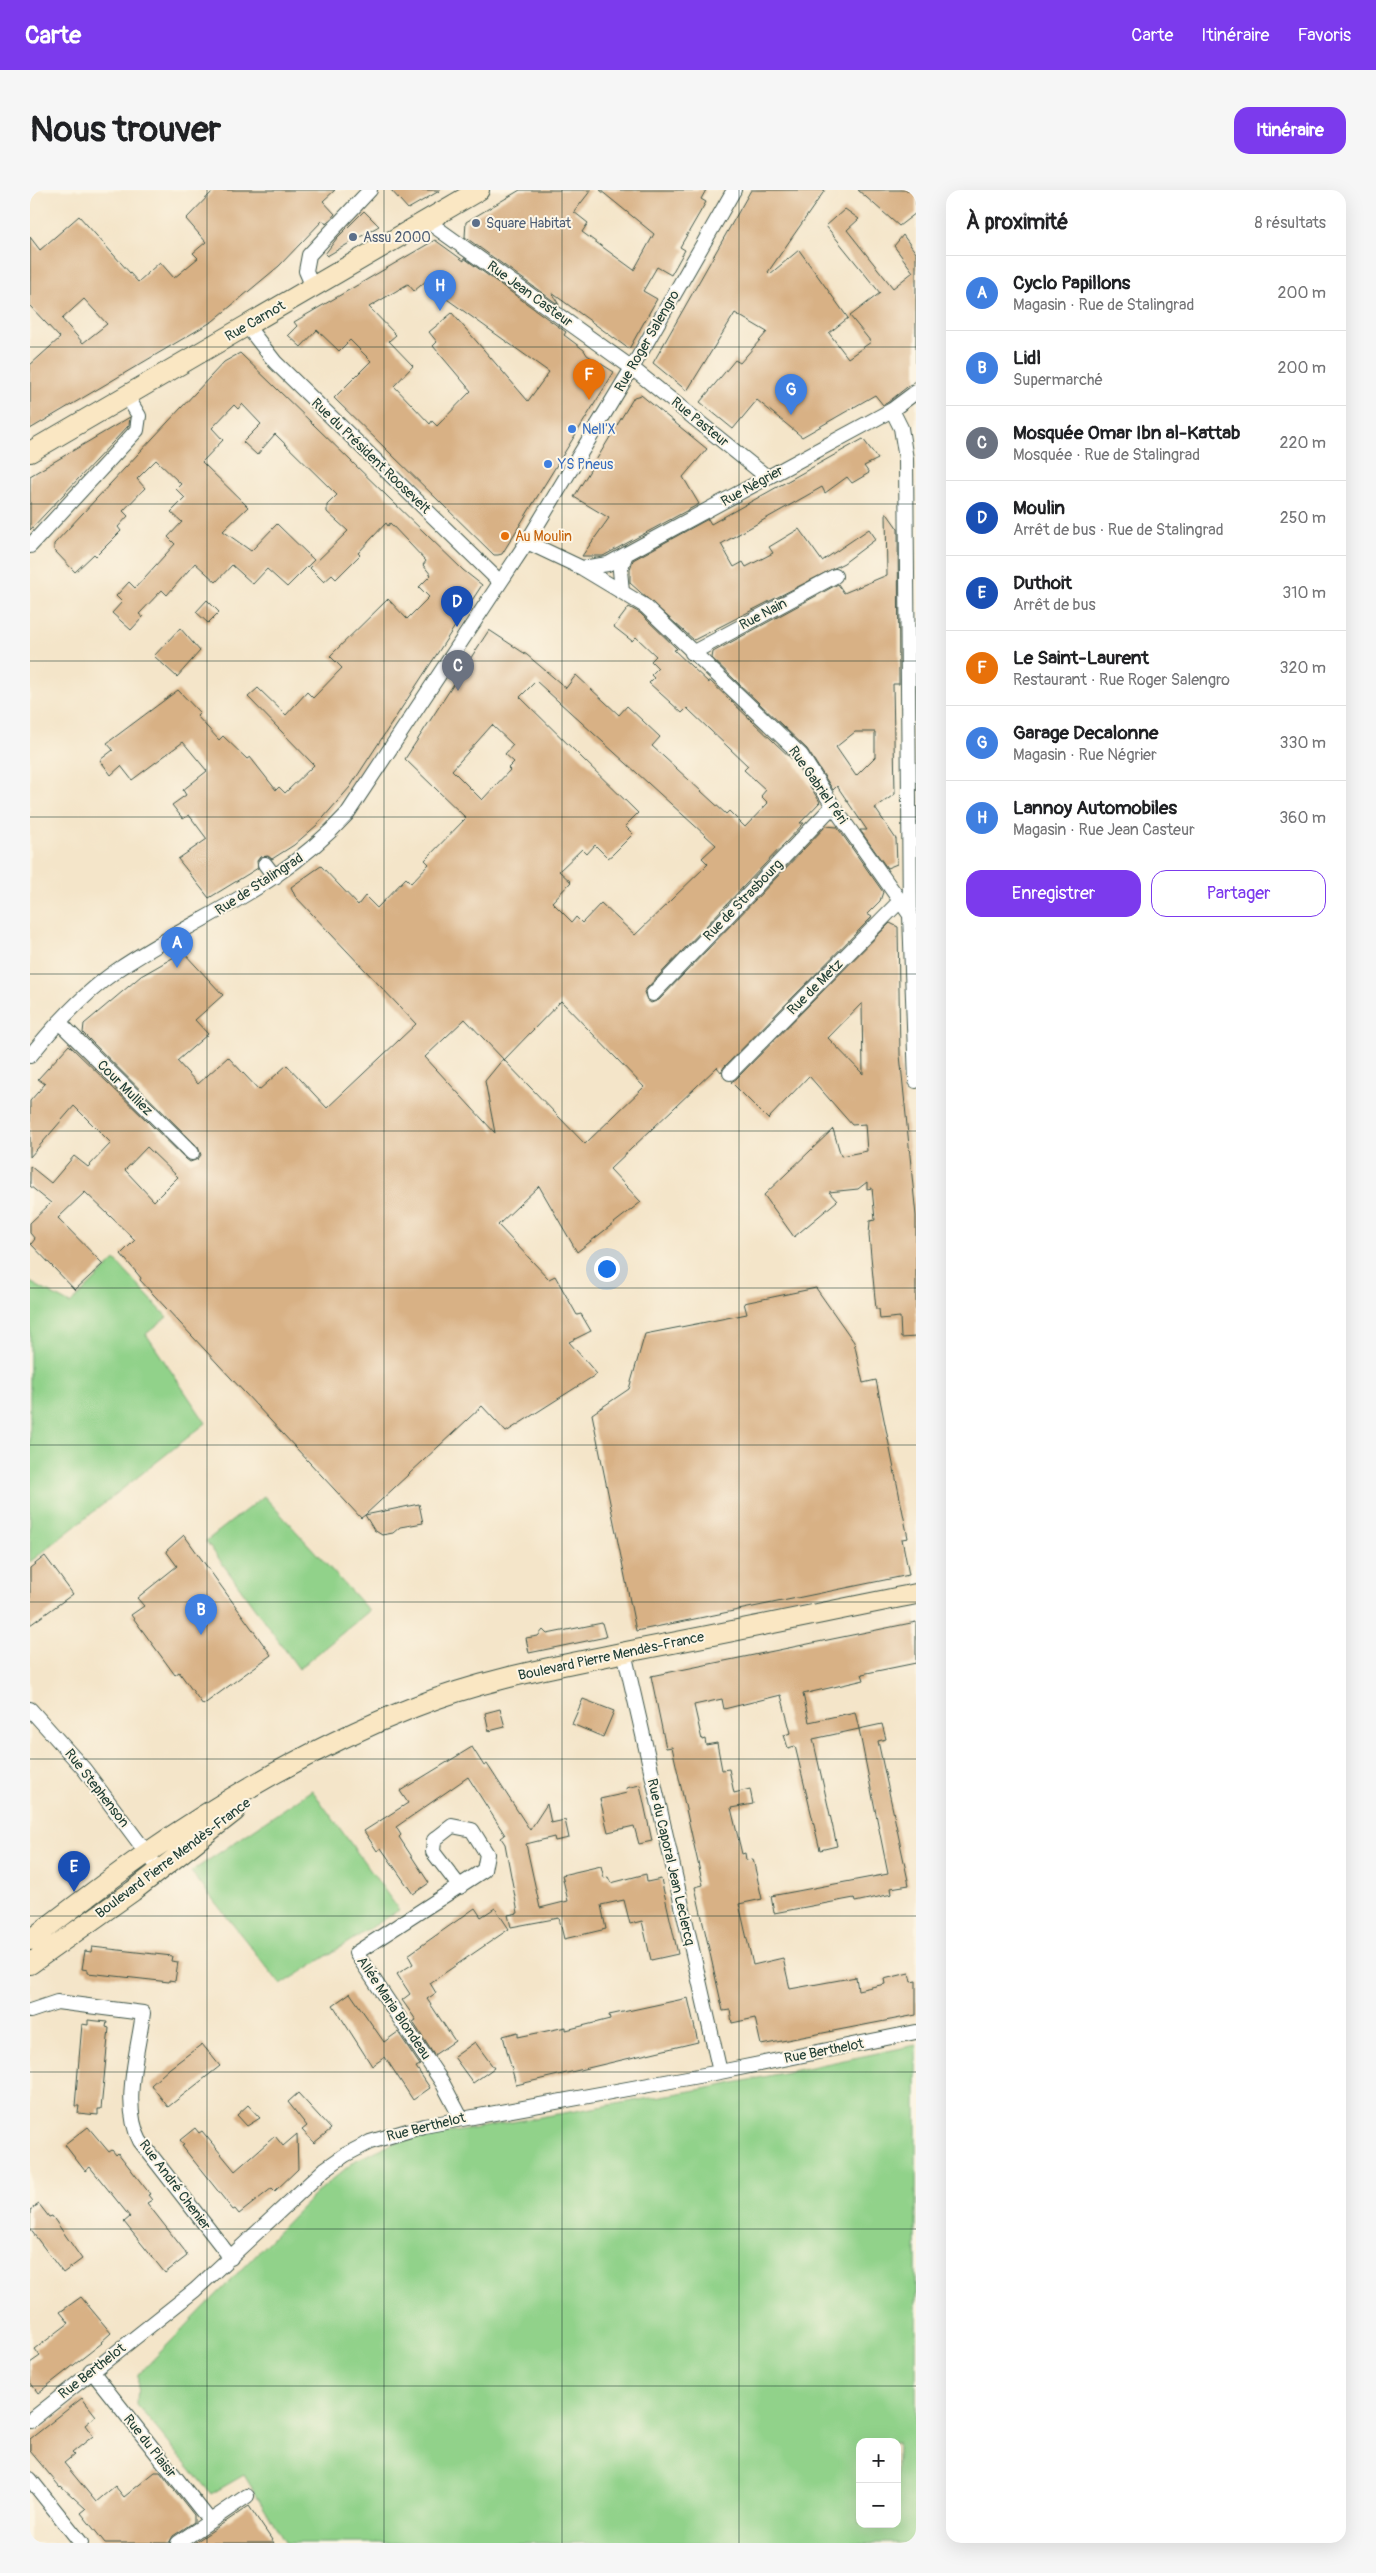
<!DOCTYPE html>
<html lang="fr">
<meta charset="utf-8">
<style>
body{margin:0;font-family:Pangolin,sans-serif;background:#f6f6f6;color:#202124}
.controls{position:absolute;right:15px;bottom:15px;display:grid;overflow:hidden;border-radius:10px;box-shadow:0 5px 20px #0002}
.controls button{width:45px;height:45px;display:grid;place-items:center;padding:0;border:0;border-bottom:1px solid #e0e0e0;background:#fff;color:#202124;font:25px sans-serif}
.you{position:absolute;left:576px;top:1078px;width:18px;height:18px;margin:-12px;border:4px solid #fff;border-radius:50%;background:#1a73e8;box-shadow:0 0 0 8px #1a73e833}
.badge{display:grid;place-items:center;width:32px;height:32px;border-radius:50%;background:#7c3aed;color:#fff;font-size:16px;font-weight:700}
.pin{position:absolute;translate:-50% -41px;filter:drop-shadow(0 1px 2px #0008)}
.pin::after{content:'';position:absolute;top:26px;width:18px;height:15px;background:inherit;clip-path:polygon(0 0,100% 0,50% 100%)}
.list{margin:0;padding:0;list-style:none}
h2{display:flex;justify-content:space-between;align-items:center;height:65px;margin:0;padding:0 20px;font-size:21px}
h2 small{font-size:16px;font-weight:400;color:#757577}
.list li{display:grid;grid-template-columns:32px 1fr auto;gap:15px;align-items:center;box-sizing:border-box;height:75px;padding:0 20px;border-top:1px solid #e0e0e0}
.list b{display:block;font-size:19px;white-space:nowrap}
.list p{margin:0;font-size:16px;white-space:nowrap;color:#757577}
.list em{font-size:16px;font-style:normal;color:#757577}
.actions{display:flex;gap:10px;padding:15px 20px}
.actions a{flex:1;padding:11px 0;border:1px solid #7c3aed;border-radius:15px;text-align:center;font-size:18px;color:#7c3aed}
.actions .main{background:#7c3aed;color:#fff}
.map{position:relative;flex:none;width:886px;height:2353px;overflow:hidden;border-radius:15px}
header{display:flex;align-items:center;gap:30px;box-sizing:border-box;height:70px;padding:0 25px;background:#7c3aed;color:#fff}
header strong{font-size:24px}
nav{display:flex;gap:28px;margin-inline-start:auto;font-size:18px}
.intro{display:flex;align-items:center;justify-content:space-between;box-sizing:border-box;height:120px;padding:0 30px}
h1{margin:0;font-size:35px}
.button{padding:12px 22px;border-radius:15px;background:#7c3aed;color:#fff;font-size:18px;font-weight:700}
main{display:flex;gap:30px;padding:0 30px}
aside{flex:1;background:#fff;border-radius:15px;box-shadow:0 5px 20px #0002}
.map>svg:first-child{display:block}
.green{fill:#91d28a;stroke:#58885f;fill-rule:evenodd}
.building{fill:#d8b185;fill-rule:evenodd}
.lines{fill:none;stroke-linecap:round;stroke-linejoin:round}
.street-casing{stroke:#3f564a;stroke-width:16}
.secondary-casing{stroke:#3f564a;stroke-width:22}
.street{stroke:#fff;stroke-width:14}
.secondary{stroke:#fae7c3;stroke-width:20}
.grid{fill:none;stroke:#1f3d34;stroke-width:1;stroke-opacity:0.55}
.service-dot{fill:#5c6f8a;stroke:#fcf5e5;stroke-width:2}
.shop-dot{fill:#3f7fe0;stroke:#fcf5e5;stroke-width:2}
.food-dot{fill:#e8710a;stroke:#fcf5e5;stroke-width:2}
.labels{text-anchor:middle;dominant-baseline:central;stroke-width:4;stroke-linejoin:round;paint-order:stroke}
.service-label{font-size:14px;fill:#4e5e75;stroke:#fcf5e5;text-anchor:start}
.street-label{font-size:14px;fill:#1f3d34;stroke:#fcf5e5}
.shop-label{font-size:14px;fill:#366cbe;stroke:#fcf5e5;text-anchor:start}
.food-label{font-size:14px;fill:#c56008;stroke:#fcf5e5;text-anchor:start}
</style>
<header>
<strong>Carte</strong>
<nav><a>Carte</a><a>Itinéraire</a><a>Favoris</a></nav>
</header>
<div class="intro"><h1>Nous trouver</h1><a class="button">Itinéraire</a></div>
<main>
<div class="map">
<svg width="886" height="2353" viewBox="0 0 886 2353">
<rect width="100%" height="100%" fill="#fcf5e5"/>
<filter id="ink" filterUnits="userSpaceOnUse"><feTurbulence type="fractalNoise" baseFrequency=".02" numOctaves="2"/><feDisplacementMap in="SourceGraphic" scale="10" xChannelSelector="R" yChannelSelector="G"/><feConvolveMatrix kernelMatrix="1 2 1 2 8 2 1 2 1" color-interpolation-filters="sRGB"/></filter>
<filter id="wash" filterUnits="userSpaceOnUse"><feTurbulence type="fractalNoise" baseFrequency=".0096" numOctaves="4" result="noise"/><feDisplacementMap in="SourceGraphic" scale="20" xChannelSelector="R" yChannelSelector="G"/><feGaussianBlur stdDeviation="1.12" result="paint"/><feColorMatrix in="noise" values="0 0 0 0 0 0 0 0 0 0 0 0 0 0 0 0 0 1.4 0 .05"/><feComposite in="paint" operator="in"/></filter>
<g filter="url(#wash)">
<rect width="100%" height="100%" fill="#f4e5c9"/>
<!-- green -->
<path class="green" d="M85 1070 137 1127 116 1144 176 1233 0 1372V1092L40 1114Z
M234 1306 339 1421 269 1479 176 1351Z
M282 1600 369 1720 251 1795 161 1682Z
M886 1855V2353H256L214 2285 181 2304 107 2215 108 2185 284 2005 326 1970 366 1952 690 1896ZM830 2252H867V2334H830Z"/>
<g id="blocks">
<!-- building -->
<path class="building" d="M184 0H305L293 11 305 24 296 34 293 30 249 76 183 131 0 239V175L30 148 0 116V47L10 60 49 26 108 92 130 72 144 88 168 68 163 63 176 52 156 29ZM54 109 77 134 53 153 32 129Z
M361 0H411L378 19Z
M490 0H561L544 22 558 33 552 42 604 80 624 44 570 0H676L671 9 676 12 650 57 655 60 641 85 627 77 613 101 627 109 599 159 522 103 529 115 435 47 436 32Z
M721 0H795L738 82 740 84 769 60 818 128 799 143 818 168 841 152 820 126 850 103 796 36 815 19 829 29 817 40 863 98 883 82 864 56 873 45 886 63V190L857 213 853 215 845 205 772 247 727 210 703 239 670 212 705 170 710 173 737 142 705 123 657 201 623 173Z
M828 0H886V23L869 36Z
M334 21 349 36 297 66 295 64 307 48Z
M405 50 434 71V68L536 142 534 145 554 160 557 165 584 182 472 364 468 365H464L304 208 341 171 320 150 309 161 287 140 271 157 258 145 267 136 264 132ZM396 91 412 109 414 107 519 182 498 211 422 123 399 142 407 152 403 156 441 201 407 236 402 231 400 234 364 196 383 176 359 151 366 145 339 117 378 94 384 101Z
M210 163 433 380 452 395 320 597 287 635 264 655 242 669 238 666 230 667 227 671 228 678 179 708 148 669 177 649 159 625 153 629 142 615 156 605 153 600 177 581 153 552 102 590 91 576 81 585 70 570 83 560 77 553 148 500 170 523 167 526 189 550 193 546 217 569 220 567 246 600 249 597 255 603 284 575 218 507 228 498 256 525 277 502 283 508 312 478 300 466 358 409 377 429 399 407 389 397 401 385 393 375 396 371 360 333 358 336 356 333 328 363 330 365 306 389 302 385 294 392 280 378 318 341 297 322V315L307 305 245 244 227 265 213 252 231 234 212 214 208 219 204 215 182 238 193 250 172 272 218 317 193 341 221 361 247 334 284 370 257 397 237 379 223 394 202 375 186 392 165 373 137 405 132 400 109 424 113 427 101 440 82 423 92 412 86 406 99 392 105 398 145 354 138 347 152 332 141 322 155 308 146 299 151 294 126 270 107 289 115 298 93 321 98 326 88 337 91 341 66 366 64 364 45 382 24 360V354L194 172Z
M611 205 677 259 653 287 669 314 573 366H552L579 328 544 307 604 207Z
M100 227 99 235 0 340V286Z
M833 249 848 269 834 276 839 283 822 293 817 287 795 303 792 297 691 354 704 377 713 372 716 377 743 363 739 357 769 339 792 371 839 339 846 349 814 373 664 450 600 393V379L603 370 678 329 681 334Z
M856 322 868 339 869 494H863L865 604 845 618 866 649 867 674 857 678 830 640H837L807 596 803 600 777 559 682 468 683 462 808 394 814 403 857 385ZM825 542H845V567L826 586 806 557Z
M177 410 189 422 178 433 166 422Z
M599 417 610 423 647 459 644 460 679 493V490L764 571 790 612 770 633H774L617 798 614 802 617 810 621 813 629 810 796 636 807 637 853 702 850 711 837 724 842 727 694 877 691 882 687 877 580 979 611 1012 547 1062 509 996 468 1035 519 1089 525 1086 547 1125 551 1124 561 1141 539 1152 567 1184 476 1242 452 1216 335 1325 389 1314 393 1333 370 1337 363 1343 352 1345 344 1340 335 1325 331 1328 110 1090 111 1088 91 1064 105 1050 55 1002 28 1028 73 1074 45 1100 1 1054 5 1049 0 1043V1033L21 1013 0 996V976L21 993 44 966 58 977 81 953 44 916 0 967V911L15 894 8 889 39 855 156 969 160 972 168 969 171 965 168 957 53 843 54 834 111 786 153 762 193 805 165 830 178 844 147 871 168 894 198 867 229 900 257 875 297 918 386 834 265 706 261 697 291 676 328 715 335 706 347 718 376 688 381 693 399 674 395 670 436 628 375 569 459 440 497 465 536 498 546 485 589 525 597 516 630 547 622 556 696 624 699 621 715 637 738 613 731 606 736 600 714 580 718 576 660 521 657 518 652 523 619 493 624 488 621 485 628 478 621 471 626 466 606 447 602 451 584 437ZM506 491 686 655 672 668 678 674 605 745 571 713 552 733 546 727 542 732 522 712 541 692 529 681 552 659 557 664 565 655 578 668 582 665 603 644 595 636 608 623 490 507ZM462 535 483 555 475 564 484 572 478 578 480 580 452 610 422 580ZM531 811 614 897 555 954 473 869 455 891 465 943 395 867 435 829 474 870ZM117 957 148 987 124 1011 95 980Z
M150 438 170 461 147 487 124 466Z
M860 733 868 737 870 865 886 1026V1147L871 1148 870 1127 850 1129 849 1119H846L839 1045 840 1031 845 1030 842 998 837 999V992L828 999 799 1002 807 1011 764 1047 734 1005 803 939 811 966 837 961 835 934 822 935 779 886 738 929 701 892 706 889ZM832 813 833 884 798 848Z
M786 1098 824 1152 833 1193 846 1190 878 1348 872 1349 879 1385 606 1441 562 1224 599 1199 615 1144 717 1124 714 1113Z
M154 1345 241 1465 173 1515 149 1482 145 1485 101 1425 114 1416 107 1408 147 1376 136 1361Z
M15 1366 43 1404 0 1435V1378Z
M886 1432V1473L832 1484 834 1490 773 1504 779 1532 825 1522 829 1539 783 1549 807 1656 790 1660 765 1556 758 1558 754 1545 761 1543 751 1505 694 1519 692 1509 664 1515 672 1550 675 1549 676 1555 687 1553 692 1580 699 1579 704 1603 720 1599 723 1614 701 1618 712 1664 715 1663 716 1670 723 1669 732 1709 709 1714 723 1775 753 1768 760 1799 826 1787 828 1800 855 1794 854 1789 879 1783 881 1792 886 1791V1825L731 1855 725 1828 702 1833 700 1820 693 1821 665 1697 673 1695 642 1557 636 1558 621 1486Z
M572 1433 576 1447 499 1463 496 1448 508 1446 513 1440 517 1444Z
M553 1509 584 1521 573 1547 542 1534Z
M470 1519 475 1537 459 1541 455 1523Z
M852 1534 856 1549 848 1551 879 1695 861 1698 862 1704 825 1712 824 1708 744 1723 741 1706 858 1684 829 1539Z
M442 1557 454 1576 457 1574 500 1640 517 1614 521 1633 535 1630 539 1648 525 1651 524 1647 496 1654 510 1718 538 1711 532 1685 571 1676 574 1688 578 1687 581 1693 616 1684 617 1692 631 1689 648 1764 621 1770 612 1731 600 1734 594 1710 571 1715 576 1739 534 1749 529 1728 481 1737 478 1725 488 1723 475 1654 471 1648 475 1645 438 1587 366 1637 371 1645 369 1647 399 1693 383 1704 351 1658 347 1661 334 1641 378 1613 370 1601Z
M610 1595 622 1651 609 1654 604 1636 578 1642 570 1609 597 1603 596 1598Z
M445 1718 451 1727 465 1718 479 1739 400 1793 406 1803 397 1809 425 1851 404 1865 383 1832 386 1830 372 1810 380 1804 367 1784 383 1774 378 1765Z
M62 1757 142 1766 141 1771 148 1772 145 1791 139 1790V1792L58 1783V1780L52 1779 55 1761 61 1762Z
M320 1803 354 1852 368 1842 390 1875 386 1877 400 1898 383 1910 355 1867 342 1876 303 1815Z
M658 1808 668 1852 486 1895 473 1846 488 1842V1847L536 1837V1840L580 1829 579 1825Z
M58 1830 77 1832 76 1837 79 1838 71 1919H68V1925L48 1923 49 1916H45L52 1834 58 1835Z
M445 1852 464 1878 443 1893 424 1867Z
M172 1854 190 1876 138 1917 121 1895 140 1878Z
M268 1903 301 1939 284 1953 272 1940 277 1936 258 1912Z
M218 1915 230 1928 217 1936 207 1925Z
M58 1937 79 1962 82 1960 86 1965 88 1963 106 1986 120 2004 118 2005 122 2010 117 2013 154 2060 157 2066 135 2083 94 2032 100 2027 60 1977 55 1981 35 1955Z
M165 1938 169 1943 172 1941 205 1981 245 1946 253 1956 267 1944 268 1979 245 2001 242 1998 209 2024 205 2019 203 2020 152 1956 154 1955 150 1950Z
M9 2014 19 2027 22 2026 52 2069 33 2083 0 2039V2020Z
M51 2107 81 2143 71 2152 72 2153 8 2203 0 2192V2173L10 2166 5 2159 39 2133 30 2122Z
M52 2208 66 2226 55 2235 63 2246 42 2263 44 2265 34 2273 66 2312 85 2296 94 2307 125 2282H130L164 2325V2332L143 2346 139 2353H75L51 2323 56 2319 31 2296 30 2297 0 2261V2249Z
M219 2316 244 2353H164L173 2347Z"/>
</g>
</g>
<g filter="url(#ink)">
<use href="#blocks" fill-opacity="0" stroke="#3f564a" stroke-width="1"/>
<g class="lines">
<defs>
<path id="street" d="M397 31 602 178 737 287
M283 97 276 81 279 65 340 0
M217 136 245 172 470 392
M862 220 871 238 876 269 880 725
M497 352 552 378 615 416 771 565 803 616 880 725 886 891
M0 356 107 240 109 226 97 206
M552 378 578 374 596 364 862 220 886 202
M592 402 590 380 596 364
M662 463 805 386
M235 674 245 687
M623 804 803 616
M29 832 162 963
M0 866C25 835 53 804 86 781 167 726 248 700 317 624L497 352 602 178 704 0
M700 883 870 711
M594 1462 690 1882
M0 1519 54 1579 122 1670
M430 1697 403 1662 404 1650 422 1636 442 1640 457 1664 454 1680 326 1763 412 1892 431 1928
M0 1821 27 1812 113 1823C108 1863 91 1915 110 1951L201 2068
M61 2180 180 2331
M0 2231 165 2100 295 1979 315 1965 340 1952 394 1936 690 1882 886 1842
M0 2289 51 2353
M148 2353 217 2306"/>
<path id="secondary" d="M0 262 449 0
M0 1750C39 1721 77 1691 117 1663 198 1607 292 1553 384 1517 454 1489 528 1476 601 1461 696 1443 791 1423 886 1404
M0 1774 103 1701 205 1621"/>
</defs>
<!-- street casing -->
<use href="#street" class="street-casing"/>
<!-- secondary casing -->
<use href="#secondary" class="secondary-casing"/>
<!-- street -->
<use href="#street" class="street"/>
<!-- secondary -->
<use href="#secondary" class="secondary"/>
</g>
</g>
<!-- grid -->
<path class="grid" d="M177 0V2353M354 0V2353M532 0V2353M709 0V2353M0 157H886M0 314H886M0 471H886M0 627H886M0 784H886M0 941H886M0 1098H886M0 1255H886M0 1412H886M0 1569H886M0 1726H886M0 1882H886M0 2039H886M0 2196H886"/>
<!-- markers -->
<g class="service-dot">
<circle cx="446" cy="33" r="5"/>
<circle cx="323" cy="47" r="5"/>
</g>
<g class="shop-dot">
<circle cx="542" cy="239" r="5"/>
<circle cx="518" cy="274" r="5"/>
</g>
<circle class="food-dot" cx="475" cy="346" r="5"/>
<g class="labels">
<!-- service labels -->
<g class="service-label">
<text x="456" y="33">Square Habitat</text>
<text x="333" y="47">Assu 2000</text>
</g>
<!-- street labels -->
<g class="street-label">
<text transform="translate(500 104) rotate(36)">Rue Jean Casteur</text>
<text transform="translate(225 131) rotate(-30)">Rue Carnot</text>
<text transform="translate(617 151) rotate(-60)">Rue Roger Salengro</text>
<text transform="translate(670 232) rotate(39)">Rue Pasteur</text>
<text transform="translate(341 266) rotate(44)">Rue du Président Roosevelt</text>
<text transform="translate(722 296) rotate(-29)">Rue Négrier</text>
<text transform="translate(733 424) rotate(-28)">Rue Nain</text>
<text transform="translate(788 595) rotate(55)">Rue Gabriel Péri</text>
<text transform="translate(229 694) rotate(-33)">Rue de Stalingrad</text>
<text transform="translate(713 710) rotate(-46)">Rue de Strasbourg</text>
<text transform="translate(785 797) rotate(-45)">Rue de Metz</text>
<text transform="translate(95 898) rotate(45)">Cour Mulliez</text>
<text transform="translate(581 1466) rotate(-12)">Boulevard Pierre Mendès-France</text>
<text transform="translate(67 1598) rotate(52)">Rue Stephenson</text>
<text transform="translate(143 1668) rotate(-37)">Boulevard Pierre Mendès-France</text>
<text transform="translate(641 1672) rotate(77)">Rue du Caporal Jean Leclercq</text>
<text transform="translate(364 1818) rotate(56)">Allée Maria Blondeau</text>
<text transform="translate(794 1861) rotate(-11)">Rue Berthelot</text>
<text transform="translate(396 1937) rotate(-14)">Rue Berthelot</text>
<text transform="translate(145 1995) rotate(53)">Rue André Chenier</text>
<text transform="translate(62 2181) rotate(-38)">Rue Berthelot</text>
<text transform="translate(120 2256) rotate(52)">Rue du Plaisir</text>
</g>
<!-- shop labels -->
<g class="shop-label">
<text x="552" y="239">Nell'X</text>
<text x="528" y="274">YS Pneus</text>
</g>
<!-- food labels -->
<g class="food-label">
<text x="485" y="346">Au Moulin</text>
</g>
</g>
</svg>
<div class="controls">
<button>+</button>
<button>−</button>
</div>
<div class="you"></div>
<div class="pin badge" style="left:147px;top:778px;background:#3f7fe0">A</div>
<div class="pin badge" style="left:171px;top:1445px;background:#3f7fe0">B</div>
<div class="pin badge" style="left:428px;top:501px;background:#6b7280">C</div>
<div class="pin badge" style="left:427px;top:437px;background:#1a4fb4">D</div>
<div class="pin badge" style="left:44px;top:1702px;background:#1a4fb4">E</div>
<div class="pin badge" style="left:559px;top:210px;background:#e8710a">F</div>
<div class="pin badge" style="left:761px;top:225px;background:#3f7fe0">G</div>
<div class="pin badge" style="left:410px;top:121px;background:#3f7fe0">H</div>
</div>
<aside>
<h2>À proximité<small>8 résultats</small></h2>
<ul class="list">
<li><span class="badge" style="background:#3f7fe0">A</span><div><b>Cyclo Papillons</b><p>Magasin · Rue de Stalingrad</p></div><em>200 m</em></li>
<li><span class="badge" style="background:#3f7fe0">B</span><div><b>Lidl</b><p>Supermarché</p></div><em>200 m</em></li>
<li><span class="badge" style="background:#6b7280">C</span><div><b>Mosquée Omar Ibn al-Kattab</b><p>Mosquée · Rue de Stalingrad</p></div><em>220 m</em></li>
<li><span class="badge" style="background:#1a4fb4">D</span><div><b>Moulin</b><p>Arrêt de bus · Rue de Stalingrad</p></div><em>250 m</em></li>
<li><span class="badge" style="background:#1a4fb4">E</span><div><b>Duthoit</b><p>Arrêt de bus</p></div><em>310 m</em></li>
<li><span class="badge" style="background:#e8710a">F</span><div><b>Le Saint-Laurent</b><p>Restaurant · Rue Roger Salengro</p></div><em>320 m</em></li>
<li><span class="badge" style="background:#3f7fe0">G</span><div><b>Garage Decalonne</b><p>Magasin · Rue Négrier</p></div><em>330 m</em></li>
<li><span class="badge" style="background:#3f7fe0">H</span><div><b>Lannoy Automobiles</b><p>Magasin · Rue Jean Casteur</p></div><em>360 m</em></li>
</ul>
<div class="actions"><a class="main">Enregistrer</a><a>Partager</a></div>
</aside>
</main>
